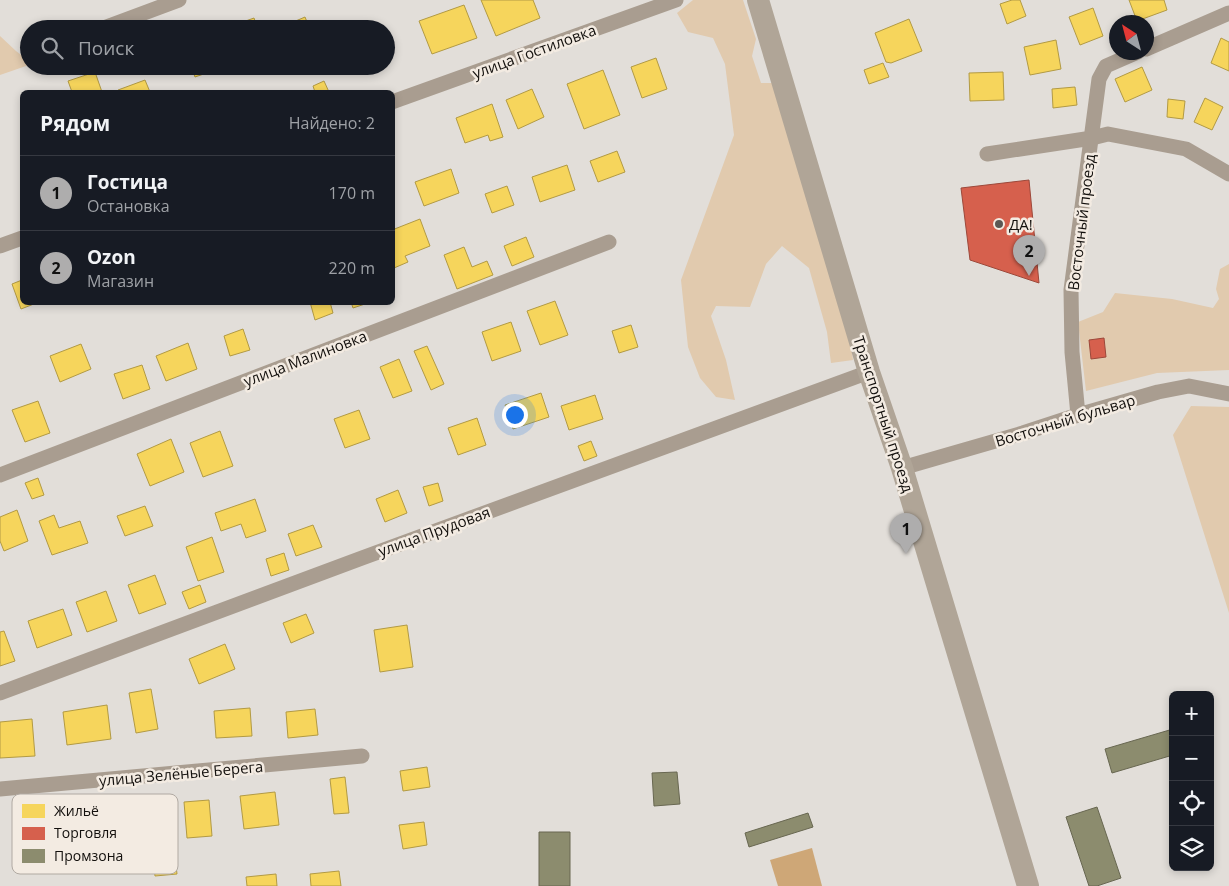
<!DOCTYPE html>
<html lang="ru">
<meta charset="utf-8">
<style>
body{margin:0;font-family:"Open Sans",sans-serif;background:#242831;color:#f1f3f6}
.controls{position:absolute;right:15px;bottom:15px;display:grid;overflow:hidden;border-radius:8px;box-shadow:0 2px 8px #0003}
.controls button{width:45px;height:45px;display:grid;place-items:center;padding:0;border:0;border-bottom:1px solid #363941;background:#171b24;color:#f1f3f6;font:25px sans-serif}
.compass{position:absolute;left:1109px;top:15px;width:45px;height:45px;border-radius:50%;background:#171b24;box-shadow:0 2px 8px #0003;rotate:324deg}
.you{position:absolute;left:514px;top:414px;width:18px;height:18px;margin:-12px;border:4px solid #fff;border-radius:50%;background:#1a73e8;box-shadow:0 0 0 8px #1a73e833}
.badge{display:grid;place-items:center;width:32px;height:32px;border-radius:50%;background:#aeadad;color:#111;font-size:16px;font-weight:700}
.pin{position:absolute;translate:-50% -41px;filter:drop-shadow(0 1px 2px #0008)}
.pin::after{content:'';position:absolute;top:26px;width:18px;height:15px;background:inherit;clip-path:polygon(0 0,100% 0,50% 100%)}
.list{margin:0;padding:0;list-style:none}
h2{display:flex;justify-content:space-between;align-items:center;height:65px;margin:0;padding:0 20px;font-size:21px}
h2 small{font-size:16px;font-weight:400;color:#9ea1a6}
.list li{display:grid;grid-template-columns:32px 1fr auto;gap:15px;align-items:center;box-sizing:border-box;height:75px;padding:0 20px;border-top:1px solid #363941}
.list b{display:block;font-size:19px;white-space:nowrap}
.list p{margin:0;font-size:16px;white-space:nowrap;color:#9ea1a6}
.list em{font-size:16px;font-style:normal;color:#9ea1a6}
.icon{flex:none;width:28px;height:28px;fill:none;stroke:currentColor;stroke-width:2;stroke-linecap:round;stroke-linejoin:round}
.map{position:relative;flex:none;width:1229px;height:886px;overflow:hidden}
.search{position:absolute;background:#171b24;box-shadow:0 2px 8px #0003;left:20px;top:20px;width:375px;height:55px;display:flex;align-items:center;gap:12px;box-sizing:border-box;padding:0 18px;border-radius:28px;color:#9ea1a6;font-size:19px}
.panel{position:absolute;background:#171b24;box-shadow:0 2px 8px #0003;left:20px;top:90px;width:375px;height:215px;border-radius:8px}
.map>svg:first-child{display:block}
.green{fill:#e1caae}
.water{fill:#cea777}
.homes{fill:#f6d55c;stroke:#b29a44}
.shops{fill:#d6604d;stroke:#9c483a}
.industry{fill:#8c8c6e;stroke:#686751}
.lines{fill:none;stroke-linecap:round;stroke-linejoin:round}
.street{stroke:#a99d90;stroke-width:15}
.secondary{stroke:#b0a597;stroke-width:22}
.poi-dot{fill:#5b5854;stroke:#f3ebe2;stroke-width:2}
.labels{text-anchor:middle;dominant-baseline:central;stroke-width:5;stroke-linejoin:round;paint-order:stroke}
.street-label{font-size:15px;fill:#13100d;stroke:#f3ebe2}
.poi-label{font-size:15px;fill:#13100d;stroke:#f3ebe2;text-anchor:start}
.key{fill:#f3ebe2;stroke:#b0a9a2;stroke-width:1}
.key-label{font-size:14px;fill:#13100d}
</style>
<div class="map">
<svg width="1229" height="886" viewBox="0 0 1229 886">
<rect width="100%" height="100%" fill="#e2ded9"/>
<!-- green -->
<path class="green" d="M693 0H743L756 39 752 56 761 83H772L850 338 853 360 831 363 827 332 809 268 782 246 766 264 750 307 716 306 711 316 726 360 735 400 716 397 700 378 688 347 681 280 734 135 725 64 713 38 688 32 677 13Z
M0 36 16 51 29 61V65L0 75Z
M1229 264V370L1157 373 1086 391 1078 322 1103 312 1115 293 1172 299 1213 308 1219 299 1216 289 1220 269Z
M1191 406 1229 407V613L1173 435Z"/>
<!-- water -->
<path class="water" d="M812 848 822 886H778L770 860Z"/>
<!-- homes -->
<path class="homes" d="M481 0H533L540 18 496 36Z
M1012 0H1020L1026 16 1007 24 1000 4Z
M1129 0H1164L1167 10 1137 21Z
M464 5 477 38 432 54 419 21Z
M1093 8 1103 36 1080 45 1069 17Z
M305 17 310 29H294L291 23Z
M254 18 258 29H230L229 27Z
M909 19 922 51 891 63 886 62 875 33Z
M1221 38 1229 42V71L1211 63Z
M1056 40 1061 69 1030 75 1024 47Z
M656 58 667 89 642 98 631 67Z
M883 63 889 77 869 84 864 70Z
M191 66H221V68L195 77Z
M317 66H335L320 73Z
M1142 67 1152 90 1125 102 1115 79Z
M603 70 620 115 584 129 567 84Z
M95 72 102 92H72L68 81Z
M1003 72 1004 100 970 101 969 73Z
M145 80 150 92H119L118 90Z
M324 81 329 92H315L313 86Z
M1075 87 1077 105 1053 108 1052 89Z
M532 89 544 117 518 129 506 100Z
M1205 98 1223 107 1212 130 1194 122Z
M1168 99 1185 101 1183 119 1167 117Z
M492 104 503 137 490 141 488 135 465 143 456 118Z
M617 151 625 172 598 182 590 161Z
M567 165 575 190 540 202 532 177Z
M451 169 459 193 424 206 415 182Z
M507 186 514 205 492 213 485 194Z
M420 219 430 246 405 256 408 262 394 268 392 230Z
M526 237 534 257 512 266 504 246Z
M464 247 472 267 487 261 493 275 457 289 444 255Z
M22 280V302H39L21 309 12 284Z
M555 301 568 335 540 345 527 311Z
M310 302H330L333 313 315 320Z
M351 302H371L353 308Z
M511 322 521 351 492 361 482 332Z
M631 325 638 347 619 353 612 331Z
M243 329 250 350 230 356 224 336Z
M188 343 197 369 166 381 156 356Z
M81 344 91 369 60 382 50 356Z
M427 346 444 384 431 390 414 351Z
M399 359 412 391 393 398 380 367Z
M142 365 150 389 123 399 114 374Z
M541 393 549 417 513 429 505 405Z
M595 395 603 419 569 430 561 406Z
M38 401 50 433 25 442 12 410Z
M359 410 370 439 345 448 334 419Z
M477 418 486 445 458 455 448 428Z
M220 431 233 466 203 477 190 443Z
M171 439 184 472 150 486 137 454Z
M591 441 597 456 584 461 578 446Z
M38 478 44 495 32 499 25 483Z
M438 483 443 501 429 506 423 487Z
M398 490 407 513 385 522 376 499Z
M255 499 266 531 246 538 241 524 221 531 215 513Z
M145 506 153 526 125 536 117 516Z
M17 510 28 541 4 551 0 541V517Z
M54 515 59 528 80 521 88 543 52 555 39 521Z
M313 525 322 547 296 556 288 534Z
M212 537 224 572 198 581 186 547Z
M284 553 289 570 271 576 266 559Z
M155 575 166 604 139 614 128 585Z
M200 585 206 602 189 609 182 592Z
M106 591 117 621 87 632 76 602Z
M63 609 72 635 37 648 28 621Z
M306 614 314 633 291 643 283 623Z
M407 625 413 667 380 672 374 630Z
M4 631 15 661 0 666V632Z
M225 644 235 669 199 684 189 659Z
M151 689 158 729 136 733 129 693Z
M107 705 111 739 67 745 63 712Z
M250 708 252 736 216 738 214 711Z
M315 709 318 735 288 738 286 712Z
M32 719 35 756 0 758V722Z
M427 767 430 787 403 791 400 771Z
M345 777 349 813 334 814 330 779Z
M275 792 279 825 244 829 240 796Z
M209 800 212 836 187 838 184 802Z
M424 822 427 845 403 849 399 825Z
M175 857 177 874 155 876 153 859Z
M339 871 341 886H311L310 874Z
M276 874 277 886H247L246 877Z"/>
<!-- shops -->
<path class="shops" d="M1029 180 1039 283 970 260 961 188Z
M1104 338 1106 357 1091 359 1089 340Z"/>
<!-- industry -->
<path class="industry" d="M1173 729V755L1112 773 1105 749Z
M677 772 680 804 654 806 652 773Z
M1097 807 1121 878 1097 886H1089L1066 817Z
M808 813 813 827 749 847 745 833Z
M539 832H570V886H539Z"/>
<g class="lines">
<!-- street -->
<path class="street" d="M101 29 179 0
M1146 49 1229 13
M392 102 676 0
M987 154 1092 138 1108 134 1186 149 1229 174
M0 246 22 238
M1078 415 1072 352 1071 290 1099 79 1106 66 1138 52
M902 468 1023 433 1078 415 1158 392 1189 386 1229 394
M0 475 609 242
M0 693 362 558 869 372
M0 789 362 756"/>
<!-- secondary -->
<path class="secondary" d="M758 0 869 372 902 468 1028 886"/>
</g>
<!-- markers -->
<circle class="poi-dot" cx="999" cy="224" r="5"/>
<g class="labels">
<!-- street labels -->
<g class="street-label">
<text transform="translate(534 51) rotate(-20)">улица Гостиловка</text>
<text transform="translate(1081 222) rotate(-83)">Восточный проезд</text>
<text transform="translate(305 358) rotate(-21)">улица Малиновка</text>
<text transform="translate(884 414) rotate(72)">Транспортный проезд</text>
<text transform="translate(1065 420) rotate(-17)">Восточный бульвар</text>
<text transform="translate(434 531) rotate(-20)">улица Прудовая</text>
<text transform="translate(181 773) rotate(-5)">улица Зелёные Берега</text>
</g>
<!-- poi labels -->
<g class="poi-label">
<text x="1009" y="224">ДА!</text>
</g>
</g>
<!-- legend -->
<rect x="12" y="794" width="166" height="80" rx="8" class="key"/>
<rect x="22" y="804" width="23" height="14" fill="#f6d55c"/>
<rect x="22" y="827" width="23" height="13" fill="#d6604d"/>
<rect x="22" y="849" width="23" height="14" fill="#8c8c6e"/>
<g class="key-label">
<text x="54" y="816">Жильё</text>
<text x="54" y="838">Торговля</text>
<text x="54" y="861">Промзона</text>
</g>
</svg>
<div class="controls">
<button>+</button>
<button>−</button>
<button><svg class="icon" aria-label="locate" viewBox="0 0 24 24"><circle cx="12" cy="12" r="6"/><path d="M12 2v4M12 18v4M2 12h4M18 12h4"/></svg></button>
<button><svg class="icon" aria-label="layers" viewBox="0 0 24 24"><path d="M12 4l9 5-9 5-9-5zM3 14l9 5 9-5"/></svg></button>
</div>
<svg class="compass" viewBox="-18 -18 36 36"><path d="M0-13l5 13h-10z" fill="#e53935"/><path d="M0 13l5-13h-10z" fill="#9ea1a6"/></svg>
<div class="you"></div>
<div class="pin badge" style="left:906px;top:554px">1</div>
<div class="pin badge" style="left:1029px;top:276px">2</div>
<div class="search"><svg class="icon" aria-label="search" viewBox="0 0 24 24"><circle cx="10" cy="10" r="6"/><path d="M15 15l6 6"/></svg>Поиск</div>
<section class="panel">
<h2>Рядом<small>Найдено: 2</small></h2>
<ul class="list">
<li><span class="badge">1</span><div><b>Гостица</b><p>Остановка</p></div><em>170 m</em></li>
<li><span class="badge">2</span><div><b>Ozon</b><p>Магазин</p></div><em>220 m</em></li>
</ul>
</section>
</div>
